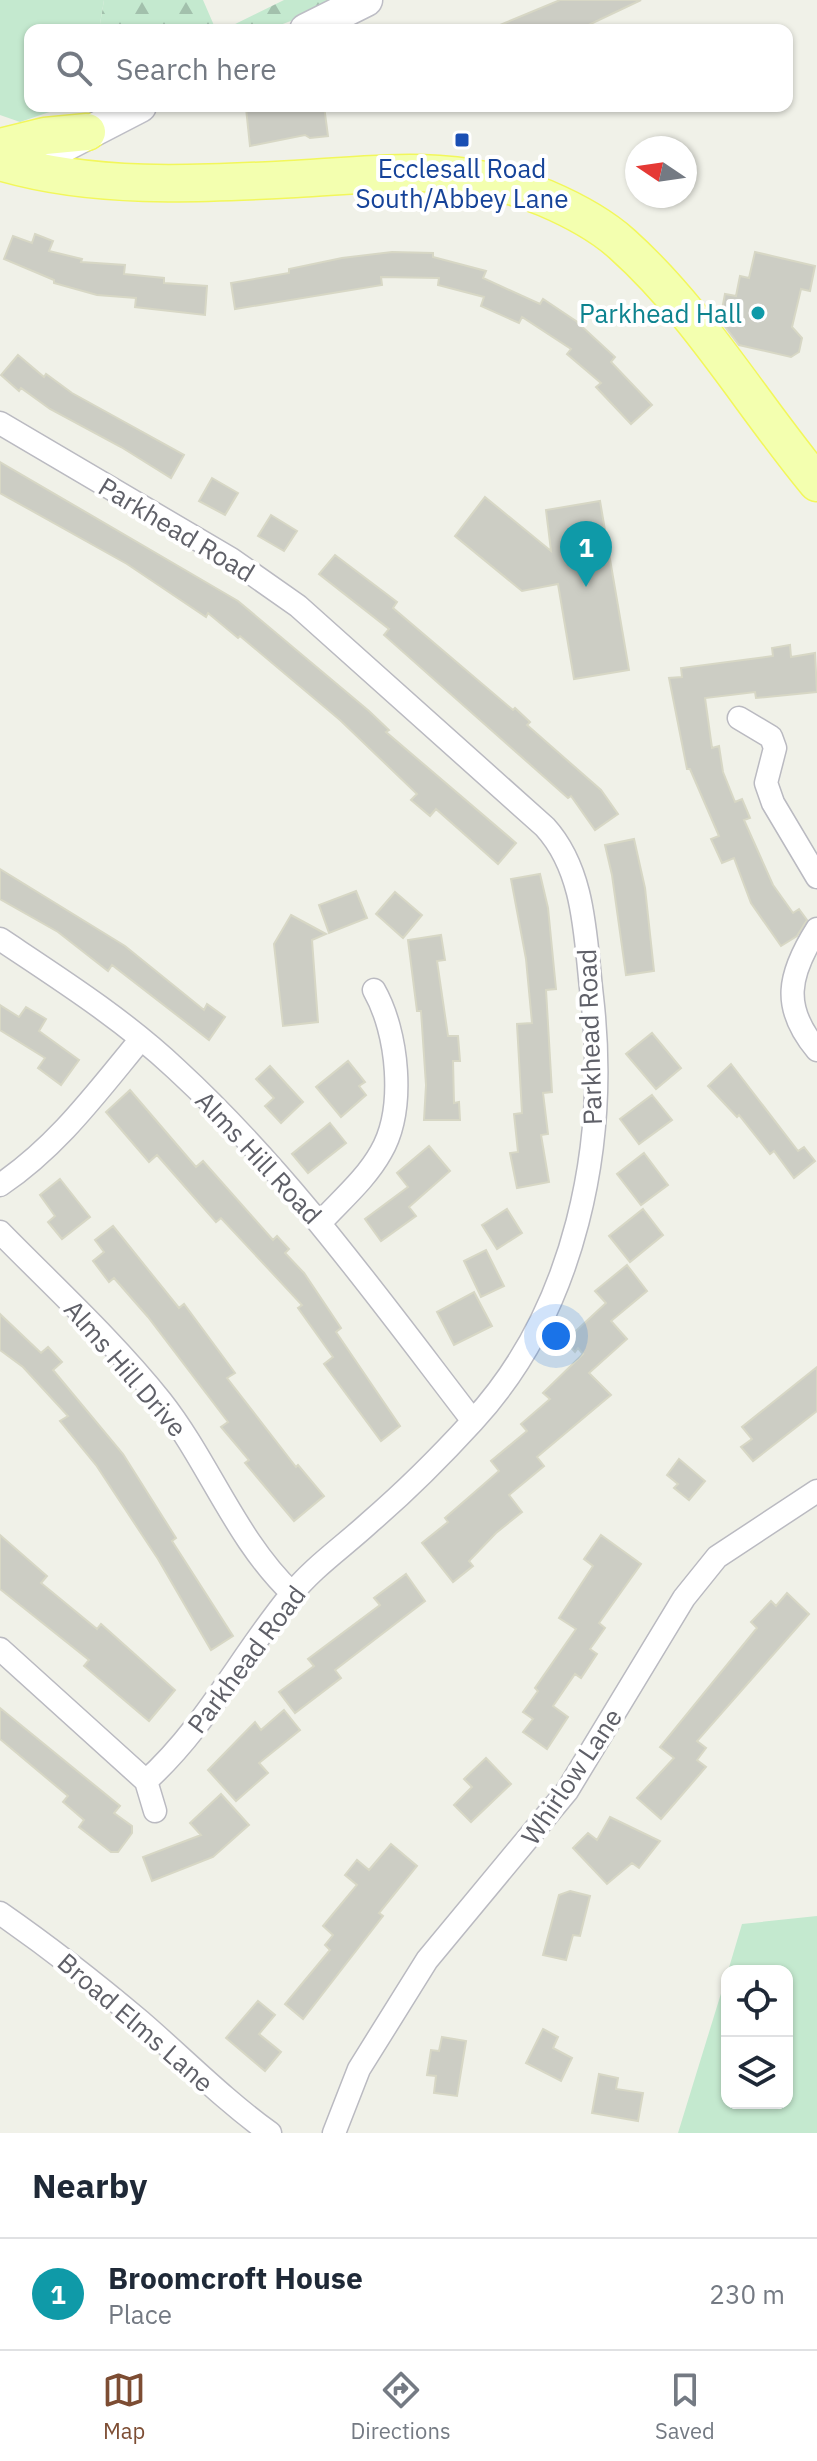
<!DOCTYPE html>
<style>
body{margin:0;font-family:"IBM Plex Sans",sans-serif;background:#f2f2f3;color:#1f2937}
.controls{position:absolute;right:24px;bottom:24px;display:grid;overflow:hidden;border-radius:16px;box-shadow:0 2px 6px #0004}
.controls button{width:72px;height:72px;display:grid;place-items:center;padding:0;border:0;border-bottom:2px solid #e0e1e3;background:#fff;color:#1f2937;font:40px sans-serif}
.compass{position:absolute;left:625px;top:136px;width:72px;height:72px;border-radius:50%;background:#fff;box-shadow:0 2px 6px #0004;rotate:283deg}
.you{position:absolute;left:556px;top:1336px;width:28px;height:28px;margin:-20px;border:6px solid #fff;border-radius:50%;background:#1a73e8;box-shadow:0 0 0 12px #1a73e833}
.badge{display:grid;place-items:center;width:52px;height:52px;border-radius:50%;background:#7d4d33;color:#fff;font-size:26px;font-weight:700}
.pin{position:absolute;translate:-50% -66px;filter:drop-shadow(0 2px 4px #0008)}
.pin::after{content:'';position:absolute;top:42px;width:28px;height:24px;background:inherit;clip-path:polygon(0 0,100% 0,50% 100%)}
.list{margin:0;padding:0;list-style:none}
h2{display:flex;justify-content:space-between;align-items:center;height:104px;margin:0;padding:0 32px;font-size:34px}
h2 small{font-size:26px;font-weight:400;color:#747a83}
.list li{display:grid;grid-template-columns:52px 1fr auto;gap:24px;align-items:center;box-sizing:border-box;height:112px;padding:0 32px;border-top:2px solid #e0e1e3}
.list b{display:block;font-size:30px;white-space:nowrap}
.list p{margin:0;font-size:26px;white-space:nowrap;color:#747a83}
.list em{font-size:26px;font-style:normal;color:#747a83}
.icon{flex:none;width:44px;height:44px;fill:none;stroke:currentColor;stroke-width:2;stroke-linecap:round;stroke-linejoin:round}
.map{position:relative;flex:none;width:817px;height:2133px;overflow:hidden}
.search{position:absolute;background:#fff;box-shadow:0 2px 6px #0004;left:24px;right:24px;top:24px;height:88px;display:flex;align-items:center;gap:20px;box-sizing:border-box;padding:0 28px;border-radius:16px;color:#747a83;font-size:30px}
.sheet{height:216px;background:#fff}
nav{display:flex;justify-content:space-around;align-items:center;box-sizing:border-box;height:112px;border-top:2px solid #e0e1e3;background:#fff;font-size:22px;color:#747a83}
nav a{display:grid;justify-items:center;gap:4px}
nav .on{color:#7d4d33}
.map>svg:first-child{display:block}
.forest{fill:url(#forest-firs)}
.garden{fill:#c4e9cf}
.building{fill:#cccdc4;stroke:#d7d7c5;stroke-width:2}
.lines{fill:none;stroke-linecap:round;stroke-linejoin:round}
.street-casing{stroke:#babac1;stroke-width:25}
.secondary-casing{stroke:#bdbdc5;stroke-width:35}
.primary-casing{stroke:#f2f75b;stroke-width:39}
.street{stroke:#fff;stroke-width:22}
.secondary{stroke:#fff;stroke-width:32}
.primary{stroke:#f3ffaf;stroke-width:36}
.transit-dot{fill:#1a4fb4;stroke:#fff;stroke-width:3}
.culture-dot{fill:#0f9aa8;stroke:#fff;stroke-width:3}
.labels{text-anchor:middle;dominant-baseline:central;stroke-width:8;stroke-linejoin:round;paint-order:stroke}
.transit-label{font-size:26px;fill:#164399;stroke:#fff}
.culture-label{font-size:26px;fill:#0d838f;stroke:#fff;text-anchor:end}
.street-label{font-size:26px;fill:#5f6068;stroke:#fff}
</style>
<div class="map">
<svg width="817" height="2133" viewBox="0 0 817 2133">
<defs>
<pattern id="forest-firs" width="22" height="20" patternUnits="userSpaceOnUse" patternTransform="scale(2)"><rect width="22" height="20" fill="#c4e9cf"/><path d="M5 1l3.5 6h-7zM16 11l3.5 6h-7z" fill="#a2c0ac"/></pattern>
</defs>
<rect width="100%" height="100%" fill="#f0f1e8"/>
<!-- forest -->
<path class="forest" d="M104 0H203L216 30H99Z
M284 0H346L267 30H223Z"/>
<!-- garden -->
<path class="garden" d="M0 0H104L99 30H30V106H67L20 122 0 115Z
M817 1916V2133H678L727 1974V2103H787V1971H728L742 1924Z"/>
<!-- building -->
<path class="building" d="M560 0H641L578 30H488Z
M255 106H324L328 136 310 138 305 135 250 146 246 108Z
M35 234 53 241 49 251 82 259 81 262 125 265 124 274 164 278V283L207 286 205 315 135 307 136 298 97 295 54 283V280L4 259 13 236 32 243Z
M392 252 433 253V257L486 271 483 278 540 304 543 299 576 321 615 357 611 362 652 405 631 424 596 387 601 383 567 354 571 349 522 317 519 323 481 306 484 297 438 285 439 278 381 277 382 285 235 309 231 283 289 273V269L342 258Z
M755 252 815 266 810 291 801 289 792 327 802 338 799 352 791 357 739 345 720 320 725 294 736 296 740 276 749 278Z
M18 355 44 377 46 374 72 393 184 455 171 478 121 447 50 409 21 388 19 391 1 375Z
M0 462 238 601 369 711 389 730 386 732 516 843 498 864 436 809 430 816 411 800 417 794 340 720 240 636 238 638 208 613 206 617 127 564 0 493Z
M212 478 238 493 225 515 199 501Z
M485 497 551 551 546 510 600 501 629 670 574 679 558 584 522 591 455 536Z
M271 515 297 531 284 551 258 536Z
M335 555 397 602 393 608 513 710 515 708 530 722 527 725 601 790 618 814 595 830 571 796 568 798 384 635 389 629 319 574Z
M790 645 791 657 815 653 817 692 756 698 755 692 705 698 712 748 719 746 723 772 735 802 742 799 750 818 744 820 773 885 793 913 799 909 807 920 797 936 781 946 751 903 734 858 722 863 711 839 719 836 690 769H687L669 678 682 677 681 668 773 656 772 648Z
M634 839 645 888 654 971 626 975 612 875 605 845Z
M0 869 125 946 204 1010 207 1004 225 1017 209 1040 112 965 108 971 58 932 0 899Z
M540 874 548 908 556 989 546 990 552 1092 543 1093 548 1134 541 1135 549 1182 517 1188 510 1153 518 1152 514 1114 522 1113 517 1024 532 1023 526 959 511 879Z
M356 891 367 918 329 933 319 905Z
M395 892 422 915 403 938 376 914Z
M291 915 326 934 312 940 318 1022 283 1026 274 944Z
M441 935 445 960 437 961 448 1036H458L460 1061H453L454 1103 459 1102 460 1120H424L426 1085 421 1011H417L408 940Z
M0 1005 19 1017 26 1007 46 1019 39 1031 79 1060 61 1085 38 1068 45 1058 0 1030Z
M652 1033 681 1068 656 1089 626 1054Z
M348 1061 365 1082 359 1086 366 1095 341 1117 316 1087Z
M731 1064 798 1151 804 1147 815 1161 794 1178 774 1151 770 1154 739 1115 737 1117 708 1086Z
M270 1066 303 1102 281 1123 265 1106 274 1098 256 1079Z
M130 1090 196 1167 203 1161 273 1240 277 1236 289 1249 285 1253 304 1273 341 1328 336 1332 400 1426 381 1441 324 1364 333 1357 298 1308 302 1305 221 1218 216 1222 157 1155 149 1162 106 1112Z
M652 1095 672 1120 639 1144 620 1119Z
M330 1123 346 1143 308 1173 292 1154Z
M429 1146 450 1171 409 1207 416 1216 381 1241 365 1219 408 1187 397 1173Z
M644 1153 668 1185 641 1205 617 1174Z
M60 1179 90 1217 62 1239 48 1222 55 1216 40 1195Z
M507 1209 522 1233 497 1249 482 1225Z
M643 1209 663 1235 630 1262 609 1236Z
M113 1226 179 1308 184 1304 235 1373 227 1378 296 1467 298 1465 324 1496 294 1521 245 1463 249 1460 221 1427 228 1422 148 1317 114 1278 109 1282 93 1261 104 1252 95 1240Z
M486 1250 504 1286 481 1297 464 1261Z
M627 1265 647 1291 611 1321 627 1339 589 1373 611 1395 537 1457 544 1466 509 1495 522 1512 496 1533 469 1561 473 1566 453 1582 422 1543 448 1522 445 1518 499 1471 491 1461 527 1431 521 1424 550 1399 543 1393 583 1354 578 1348 575 1352 565 1341 606 1303 595 1291Z
M474 1292 492 1326 454 1345 437 1312Z
M0 1314 41 1353 48 1347 62 1362 53 1370 123 1454 176 1538 172 1541 233 1636 211 1650 158 1559 96 1465 60 1421 68 1416 23 1367 0 1350Z
M817 1367V1411L753 1461 741 1447 752 1439 742 1427Z
M679 1459 705 1481 689 1500 674 1488 678 1484 667 1475Z
M0 1535 47 1576 41 1583 97 1629 101 1624 175 1690 149 1721 84 1666 89 1660 0 1589Z
M601 1535 641 1564 599 1623 605 1628 590 1649 597 1654 581 1678 575 1674 553 1706 568 1717 547 1749 523 1732 533 1719 523 1712 538 1691 535 1688 576 1629 559 1618 593 1566 584 1559Z
M406 1574 425 1601 335 1670 341 1678 295 1713 279 1692 314 1666 308 1659 380 1605 374 1598Z
M787 1593 809 1614 697 1741 706 1748 697 1760 706 1767 661 1819 637 1798 674 1758 660 1747 757 1628 751 1622 771 1601 776 1606Z
M0 1708 120 1806 114 1813 132 1826V1833L118 1852H111L79 1827 84 1820 63 1802 68 1796 0 1739Z
M284 1710 300 1730 259 1763 268 1773 236 1801 208 1770 255 1722 261 1730Z
M486 1758 511 1784 471 1822 454 1805 472 1787 464 1779Z
M221 1794 249 1825 213 1857 152 1881 143 1857 201 1835 190 1823Z
M610 1817 660 1841 639 1868 632 1863 607 1884 573 1848 588 1833 597 1840Z
M391 1844 417 1866 379 1913 383 1916 303 2019 285 2004 330 1950 325 1945 333 1935 323 1926 357 1885 345 1875 357 1860 369 1870Z
M570 1891 590 1896 580 1936 573 1935 566 1960 543 1955 559 1895Z
M258 2001 275 2015 259 2034 281 2052 265 2071 226 2038Z
M543 2029 558 2037 553 2048 572 2058 561 2081 526 2063Z
M442 2037 466 2041 457 2096 434 2093 436 2076 427 2075 431 2050 439 2051Z
M599 2074 618 2078 616 2089 643 2093 638 2121 592 2113Z"/>
<g class="lines">
<defs>
<path id="street" d="M0 423 231 559 298 606 545 827C586 872 585 939 592 997 609 1144 576 1309 473 1421 441 1456 406 1491 370 1522 343 1547 313 1567 290 1596 240 1657 205 1728 146 1781L155 1811
M739 718 771 737 775 748 766 783 773 803 817 877
M817 929C788 975 781 1007 817 1050
M0 939C60 979 123 1019 176 1069 289 1173 379 1299 473 1421
M0 1185C58 1146 97 1092 141 1039
M320 1223C341 1200 366 1179 381 1152 406 1109 398 1032 374 990
M0 1232C54 1287 113 1341 161 1401 209 1462 236 1540 292 1593
M0 1649 146 1781
M0 1913C49 1947 95 1983 140 2021 184 2059 223 2099 270 2133
M334 2133 359 2069 427 1960 567 1791 684 1598 717 1557 817 1491"/>
<path id="secondary" d="M306 30 366 0
M40 172 55 150 140 106"/>
<path id="primary" d="M0 147 45 136 87 132
M0 162C94 190 198 184 295 179 386 174 457 162 545 198 573 210 600 224 622 244 699 313 752 405 817 483"/>
</defs>
<!-- street casing -->
<use href="#street" class="street-casing"/>
<!-- secondary casing -->
<use href="#secondary" class="secondary-casing"/>
<!-- primary casing -->
<use href="#primary" class="primary-casing"/>
<!-- street -->
<use href="#street" class="street"/>
<!-- secondary -->
<use href="#secondary" class="secondary"/>
<!-- primary -->
<use href="#primary" class="primary"/>
</g>
<!-- markers -->
<rect class="transit-dot" x="454" y="132" width="16" height="16" rx="4"/>
<circle class="culture-dot" cx="758" cy="313" r="8"/>
<g class="labels">
<!-- transit labels -->
<g class="transit-label">
<text x="462" y="168">Ecclesall Road<tspan x="462" dy="30">South/Abbey Lane</tspan></text>
</g>
<!-- culture labels -->
<g class="culture-label">
<text x="742" y="313">Parkhead Hall</text>
</g>
<!-- street labels -->
<g class="street-label">
<text transform="translate(177 529) rotate(31)">Parkhead Road</text>
<text transform="translate(589 1037) rotate(-92)">Parkhead Road</text>
<text transform="translate(259 1157) rotate(47)">Alms Hill Road</text>
<text transform="translate(126 1368) rotate(49)">Alms Hill Drive</text>
<text transform="translate(246 1659) rotate(-53)">Parkhead Road</text>
<text transform="translate(571 1776) rotate(-56)">Whirlow Lane</text>
<text transform="translate(136 2022) rotate(41)">Broad Elms Lane</text>
</g>
</g>
</svg>
<div class="controls">
<button><svg class="icon" aria-label="locate" viewBox="0 0 24 24"><circle cx="12" cy="12" r="6"/><path d="M12 2v4M12 18v4M2 12h4M18 12h4"/></svg></button>
<button><svg class="icon" aria-label="layers" viewBox="0 0 24 24"><path d="M12 4l9 5-9 5-9-5zM3 14l9 5 9-5"/></svg></button>
</div>
<svg class="compass" viewBox="-18 -18 36 36"><path d="M0-13l5 13h-10z" fill="#e53935"/><path d="M0 13l5-13h-10z" fill="#747a83"/></svg>
<div class="you"></div>
<div class="pin badge" style="left:586px;top:587px;background:#0f9aa8">1</div>
<div class="search"><svg class="icon" aria-label="search" viewBox="0 0 24 24"><circle cx="10" cy="10" r="6"/><path d="M15 15l6 6"/></svg>Search here</div>
</div>
<section class="sheet">
<h2>Nearby<small></small></h2>
<ul class="list">
<li><span class="badge" style="background:#0f9aa8">1</span><div><b>Broomcroft House</b><p>Place</p></div><em>230 m</em></li>
</ul>
</section>
<nav>
<a class="on"><svg class="icon" aria-label="map" viewBox="0 0 24 24"><path d="M3 6l6-2 6 2 6-2v14l-6 2-6-2-6 2zM9 4v14M15 6v14"/></svg>Map</a>
<a><svg class="icon" aria-label="directions" viewBox="0 0 24 24"><path d="M12 3l9 9-9 9-9-9zM9 14v-3h6M13 9l2 2-2 2"/></svg>Directions</a>
<a><svg class="icon" aria-label="saved" viewBox="0 0 24 24"><path d="M7 4h10v16l-5-4-5 4z"/></svg>Saved</a>
</nav>
